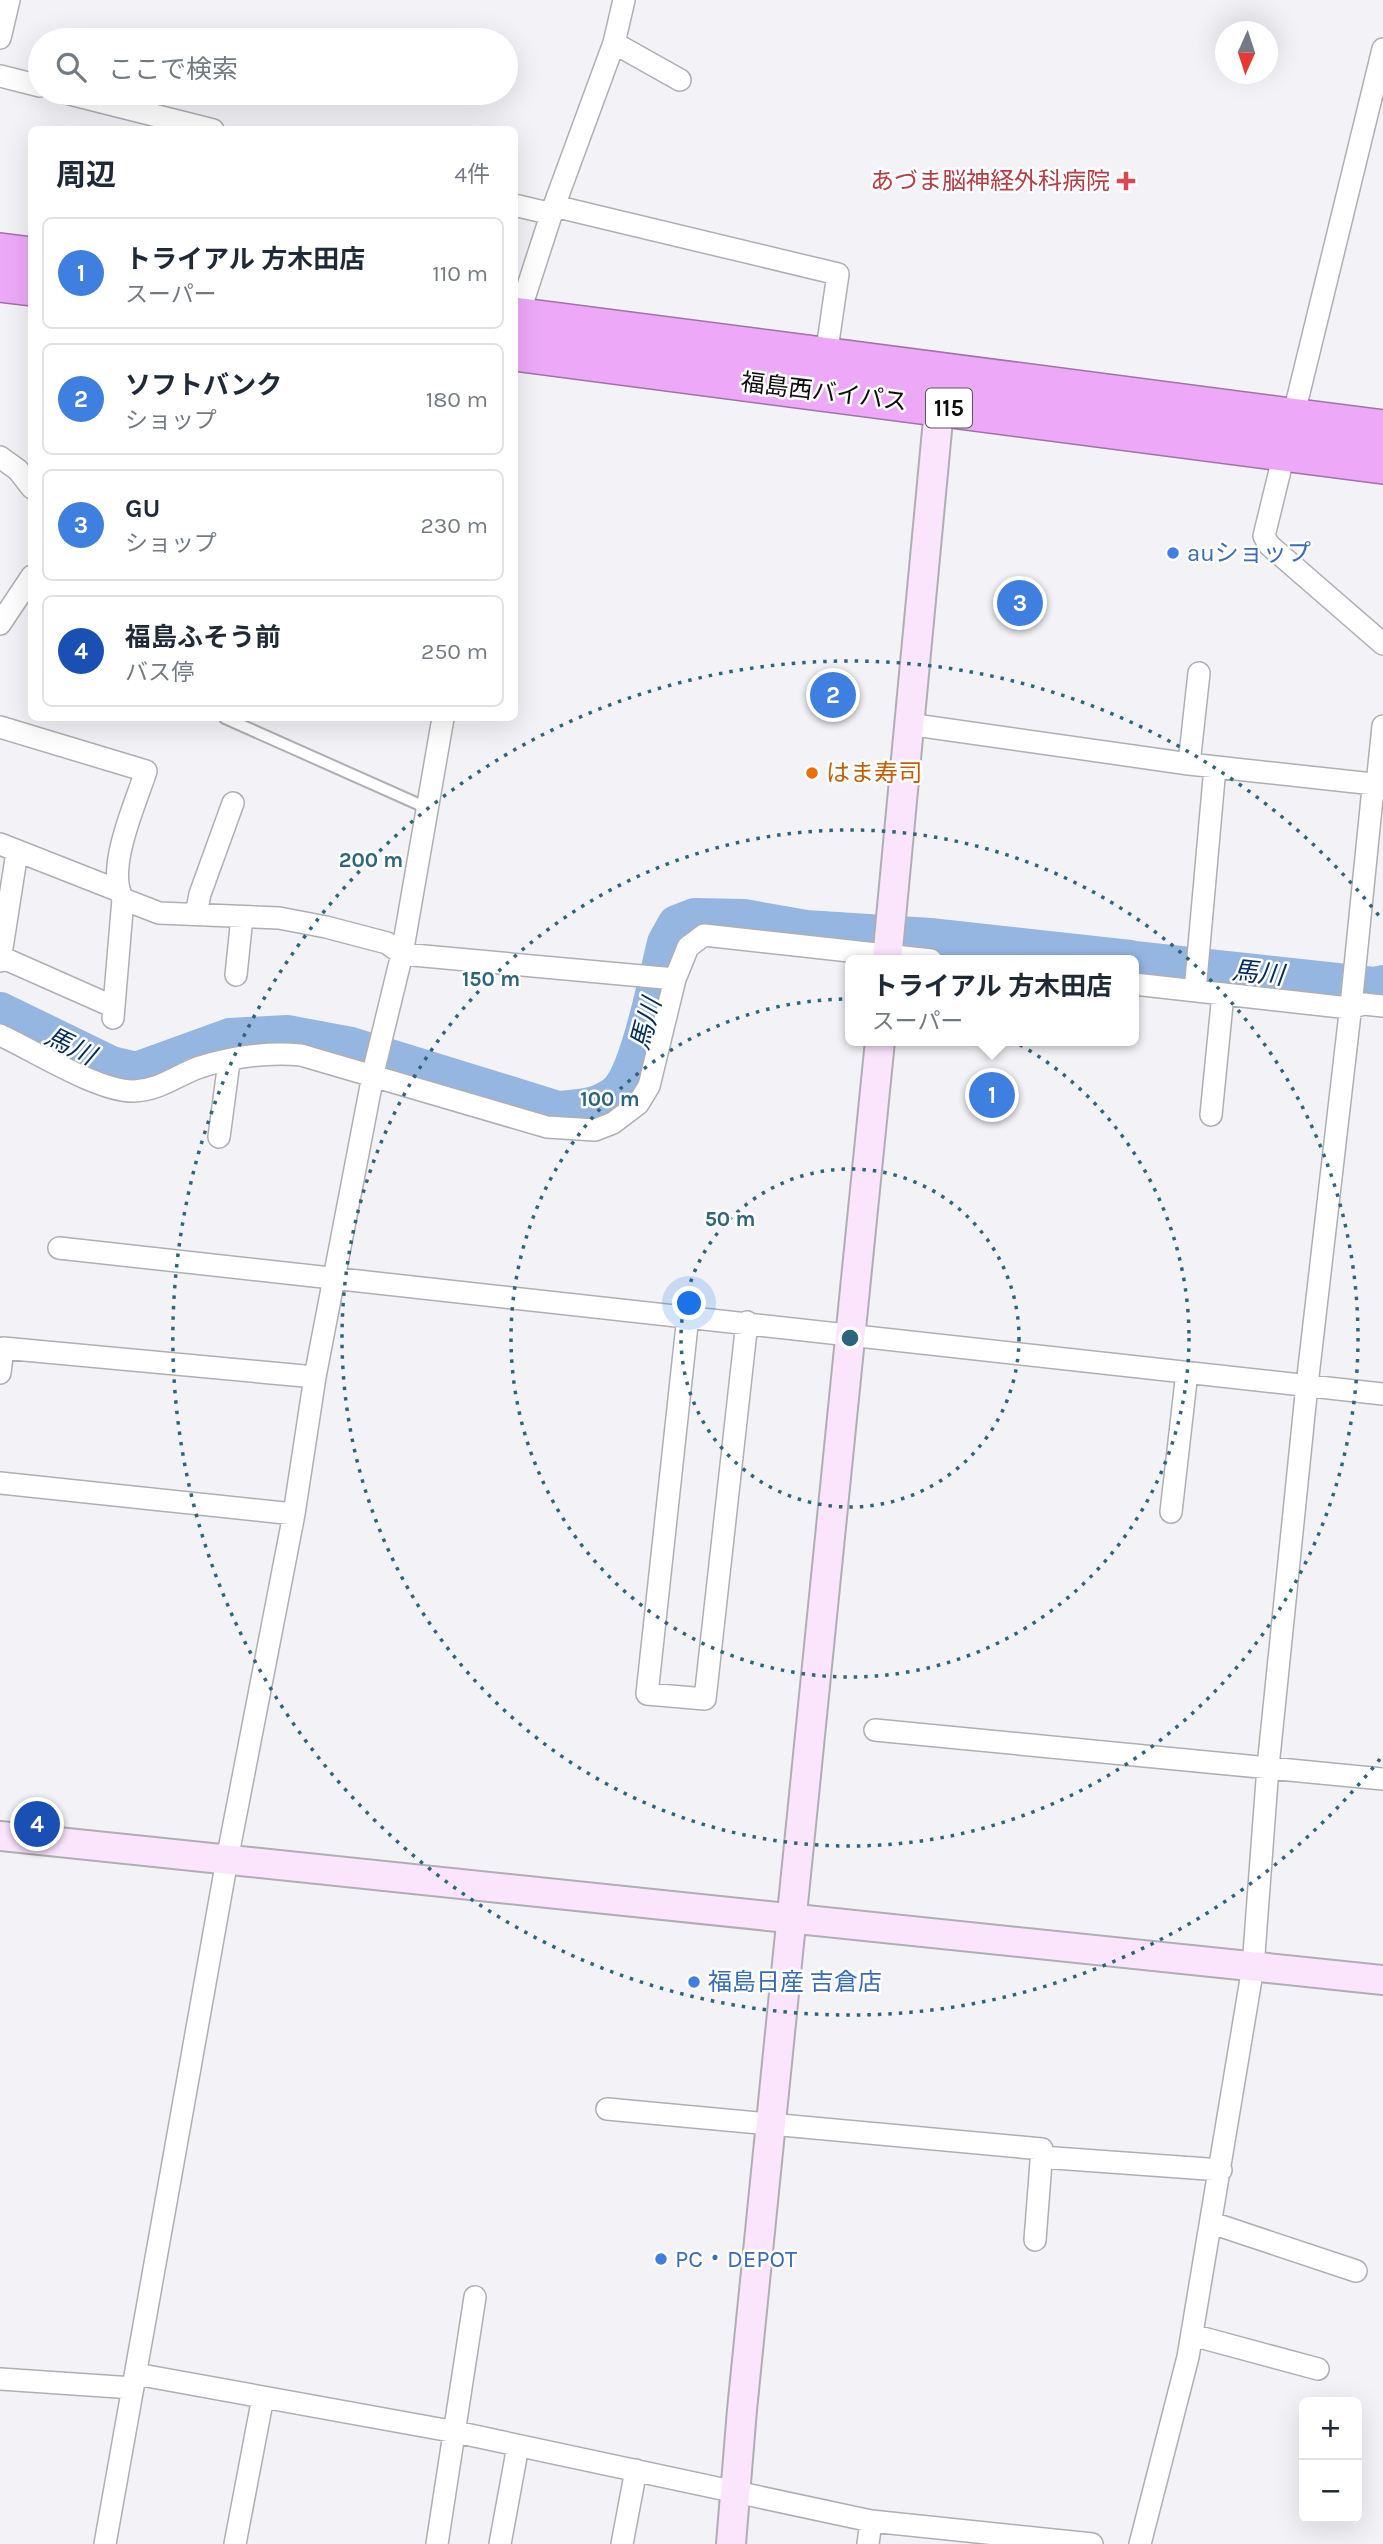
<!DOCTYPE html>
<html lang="ja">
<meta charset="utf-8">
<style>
body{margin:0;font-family:Karla,"Noto Sans JP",sans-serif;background:#f2f2f3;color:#1f2937}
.controls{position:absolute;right:21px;bottom:21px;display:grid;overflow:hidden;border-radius:10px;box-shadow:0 7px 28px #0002}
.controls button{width:63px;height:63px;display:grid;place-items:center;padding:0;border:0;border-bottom:2px solid #e0e1e3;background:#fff;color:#1f2937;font:35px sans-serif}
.compass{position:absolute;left:1215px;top:21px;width:63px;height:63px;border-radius:50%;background:#fff;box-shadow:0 7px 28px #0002;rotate:183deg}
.you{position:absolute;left:690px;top:1304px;width:24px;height:24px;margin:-18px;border:5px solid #fff;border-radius:50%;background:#1a73e8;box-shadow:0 0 0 10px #1a73e833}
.badge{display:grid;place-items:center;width:46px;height:46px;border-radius:50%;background:#2563eb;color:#fff;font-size:23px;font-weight:700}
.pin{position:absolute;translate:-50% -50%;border:4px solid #fff;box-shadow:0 2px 7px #0006}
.popup{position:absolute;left:845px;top:955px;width:294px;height:91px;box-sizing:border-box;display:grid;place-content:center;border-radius:10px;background:#fff;filter:drop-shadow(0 2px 5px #0005);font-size:23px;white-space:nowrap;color:#747a83}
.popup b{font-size:26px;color:#1f2937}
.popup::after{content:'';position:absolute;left:50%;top:100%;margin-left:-14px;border:14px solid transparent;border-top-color:#fff}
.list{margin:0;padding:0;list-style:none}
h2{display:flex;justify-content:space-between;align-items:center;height:91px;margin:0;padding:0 28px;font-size:30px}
h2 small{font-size:23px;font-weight:400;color:#747a83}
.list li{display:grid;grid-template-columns:46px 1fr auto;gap:21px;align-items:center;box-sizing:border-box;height:112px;margin:0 14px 14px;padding:0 14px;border:2px solid #e0e1e3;border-radius:10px}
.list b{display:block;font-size:26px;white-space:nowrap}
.list p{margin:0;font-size:23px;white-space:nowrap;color:#747a83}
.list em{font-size:23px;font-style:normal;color:#747a83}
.icon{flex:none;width:38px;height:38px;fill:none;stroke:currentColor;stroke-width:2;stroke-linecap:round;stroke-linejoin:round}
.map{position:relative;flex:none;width:1383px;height:2544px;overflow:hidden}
.search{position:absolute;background:#fff;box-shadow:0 7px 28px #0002;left:28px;top:28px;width:490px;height:77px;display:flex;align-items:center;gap:18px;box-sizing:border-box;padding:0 24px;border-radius:38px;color:#747a83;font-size:26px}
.panel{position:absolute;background:#fff;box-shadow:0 7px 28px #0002;left:28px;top:126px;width:490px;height:595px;border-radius:10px}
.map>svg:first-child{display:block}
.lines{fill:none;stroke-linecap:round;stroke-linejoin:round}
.river{stroke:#96b6e2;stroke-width:40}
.lane-casing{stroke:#afafb3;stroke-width:14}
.street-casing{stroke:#afafb3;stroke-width:24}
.secondary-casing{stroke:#afafb3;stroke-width:32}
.highway-casing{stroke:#9f73a6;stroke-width:40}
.lane{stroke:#fff;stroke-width:10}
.street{stroke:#fff;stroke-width:21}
.secondary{stroke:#fae5fd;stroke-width:28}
.highway{stroke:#eda9f8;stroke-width:37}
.ring{fill:none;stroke:#2d657f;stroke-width:3.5;stroke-dasharray:3.5 7}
.health-dot{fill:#e0444e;stroke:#fff;stroke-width:2.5}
.shop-dot{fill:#3f7fe0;stroke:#fff;stroke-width:2.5}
.food-dot{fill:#e8710a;stroke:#fff;stroke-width:2.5}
.labels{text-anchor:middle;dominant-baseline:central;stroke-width:5;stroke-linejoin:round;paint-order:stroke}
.shield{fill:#fff;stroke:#565657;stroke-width:2}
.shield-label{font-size:23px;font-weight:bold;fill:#0e0e0f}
.health-label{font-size:24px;fill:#be3a42;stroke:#fff;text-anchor:end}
.street-label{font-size:24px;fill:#0e0e0f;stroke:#fff}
.shop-label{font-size:24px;fill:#366cbe;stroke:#fff;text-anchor:start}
.food-label{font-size:24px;fill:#c56008;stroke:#fff;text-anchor:start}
.water-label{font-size:26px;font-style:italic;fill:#022e62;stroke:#fff}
.centre{fill:#2d657f;stroke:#fff;stroke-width:3.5}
.ring-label{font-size:21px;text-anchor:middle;font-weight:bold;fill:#2d657f;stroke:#fff;stroke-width:5;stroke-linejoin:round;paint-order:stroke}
</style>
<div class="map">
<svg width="1383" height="2544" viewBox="0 0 1383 2544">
<rect width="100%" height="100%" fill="#f3f3f7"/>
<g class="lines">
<!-- river -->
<path class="river" d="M1134 961 1374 987 1383 985
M0 1012 111 1066 136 1072 230 1038 287 1035 351 1047 558 1111C580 1109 597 1109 615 1096 641 1077 658 977 667 943L677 925 695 918 744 919 806 930 930 938 1130 960"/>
<defs>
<path id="lane" d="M225 718 427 808"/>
<path id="street" d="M0 38 9 0
M614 43 680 80
M1383 49 1264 536 1269 545 1383 644
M0 76 40 86
M66 93 213 130
M514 205 552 214
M554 206 838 274 826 356
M515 326 554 206 614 43 624 0
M0 457 18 470 32 488
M0 624 32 576
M1199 673 1189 764 1383 785
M908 724 1189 764
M0 727 146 771C136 803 105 869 123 899L113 1018
M0 844 117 890
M123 899 159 913 279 918 326 927 387 943 402 954 675 979
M196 914 200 894 233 803
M1 957 114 1007
M0 961 17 852
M236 975 242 917
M1134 984 1349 1008 1364 1004 1383 1006
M1195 991 1215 767
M0 1035C33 1050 99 1092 134 1091 160 1090 177 1075 200 1067 232 1057 268 1052 301 1055L547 1127 595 1130 613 1123 638 1104 649 1086 675 979 688 947 704 935 931 960
M1211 1115 1223 994
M219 1137 229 1062
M59 1248 1383 1394
M688 1316 647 1694 705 1699 747 1322
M0 1373 3 1348 315 1377
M0 1483 294 1514
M1171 1512 1187 1372
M875 1730 1383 1779
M607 2109 1042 2149 1035 2240
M1041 2157 1221 2170
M1212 2223 1356 2271
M1192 2335 1318 2369
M136 2374 456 2432 871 2521 1092 2544
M0 2379 133 2388
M105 2544 227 1860 294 1514 315 1377 375 1065 402 954 443 718
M235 2544 263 2397
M437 2544 475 2297
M500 2544 518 2446
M622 2544 636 2470
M868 2544 871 2521
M1140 2544 1188 2357 1253 1967 1268 1767 1307 1385 1352 996 1372 798 1377 785 1383 726"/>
<path id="secondary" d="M887 960 941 388
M0 1836 1383 1980
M731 2544 742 2410 880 1041"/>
<path id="highway" d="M0 252 32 256
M0 283 32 287
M514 316 1383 429
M514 352 1383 465"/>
</defs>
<!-- lane casing -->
<use href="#lane" class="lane-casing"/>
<!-- street casing -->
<use href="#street" class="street-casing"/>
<!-- secondary casing -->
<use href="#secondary" class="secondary-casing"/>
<!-- highway casing -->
<use href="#highway" class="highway-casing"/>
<!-- lane -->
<use href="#lane" class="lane"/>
<!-- street -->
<use href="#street" class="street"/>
<!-- secondary -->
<use href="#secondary" class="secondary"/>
<!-- highway -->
<use href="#highway" class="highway"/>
</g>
<!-- distance rings -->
<g class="ring">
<circle cx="850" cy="1338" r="169"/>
<circle cx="850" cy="1338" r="339"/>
<circle cx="850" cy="1338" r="508"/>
<path d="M1380 1759A677 677 0 1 1 1380 917"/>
</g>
<!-- markers -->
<path class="health-dot" d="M1122.5 170.5h7v7h7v7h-7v7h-7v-7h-7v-7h7z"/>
<g class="shop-dot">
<circle cx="1173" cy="553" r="7"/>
<circle cx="694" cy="1982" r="7"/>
<circle cx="661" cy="2259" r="7"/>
</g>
<circle class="food-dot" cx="812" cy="773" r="7"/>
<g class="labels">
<!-- shield labels -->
<rect class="shield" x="926" y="388.5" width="46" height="39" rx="5"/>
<g class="shield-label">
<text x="949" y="408">115</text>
</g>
<!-- health labels -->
<g class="health-label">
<text x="1110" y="181">あづま脳神経外科病院</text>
</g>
<!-- street labels -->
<g class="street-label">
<text transform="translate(824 392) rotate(7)">福島西バイパス</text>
</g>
<!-- shop labels -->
<g class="shop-label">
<text x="1187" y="553">auショップ</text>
<text x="708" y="1982">福島日産 吉倉店</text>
<text x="675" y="2259">PC・DEPOT</text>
</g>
<!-- food labels -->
<g class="food-label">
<text x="826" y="773">はま寿司</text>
</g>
<!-- water labels -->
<g class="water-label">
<text transform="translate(1258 973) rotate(6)">馬川</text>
<text transform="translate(646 1024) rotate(-75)">馬川</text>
<text transform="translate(70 1046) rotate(26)">馬川</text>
</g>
</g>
<circle cx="850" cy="1338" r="10" class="centre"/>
<g class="ring-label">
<text x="371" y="867">200 m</text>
<text x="491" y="986">150 m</text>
<text x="610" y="1106">100 m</text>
<text x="730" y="1226">50 m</text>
</g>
</svg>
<div class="controls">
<button>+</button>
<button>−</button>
</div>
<svg class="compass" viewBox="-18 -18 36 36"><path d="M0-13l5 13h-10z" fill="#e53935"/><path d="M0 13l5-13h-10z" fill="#747a83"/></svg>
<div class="you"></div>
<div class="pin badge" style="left:992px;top:1095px;background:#3f7fe0">1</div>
<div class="popup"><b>トライアル 方木田店</b>スーパー</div>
<div class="pin badge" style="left:833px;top:695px;background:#3f7fe0">2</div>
<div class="pin badge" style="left:1020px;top:603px;background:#3f7fe0">3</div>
<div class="pin badge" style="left:37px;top:1824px;background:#1a4fb4">4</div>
<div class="search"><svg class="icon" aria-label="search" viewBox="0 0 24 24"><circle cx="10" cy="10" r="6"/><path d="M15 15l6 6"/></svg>ここで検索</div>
<section class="panel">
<h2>周辺<small>4件</small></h2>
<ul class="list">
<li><span class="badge" style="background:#3f7fe0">1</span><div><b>トライアル 方木田店</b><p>スーパー</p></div><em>110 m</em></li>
<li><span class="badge" style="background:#3f7fe0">2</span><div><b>ソフトバンク</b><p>ショップ</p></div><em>180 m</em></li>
<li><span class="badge" style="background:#3f7fe0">3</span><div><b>GU</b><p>ショップ</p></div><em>230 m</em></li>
<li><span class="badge" style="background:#1a4fb4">4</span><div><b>福島ふそう前</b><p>バス停</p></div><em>250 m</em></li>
</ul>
</section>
</div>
